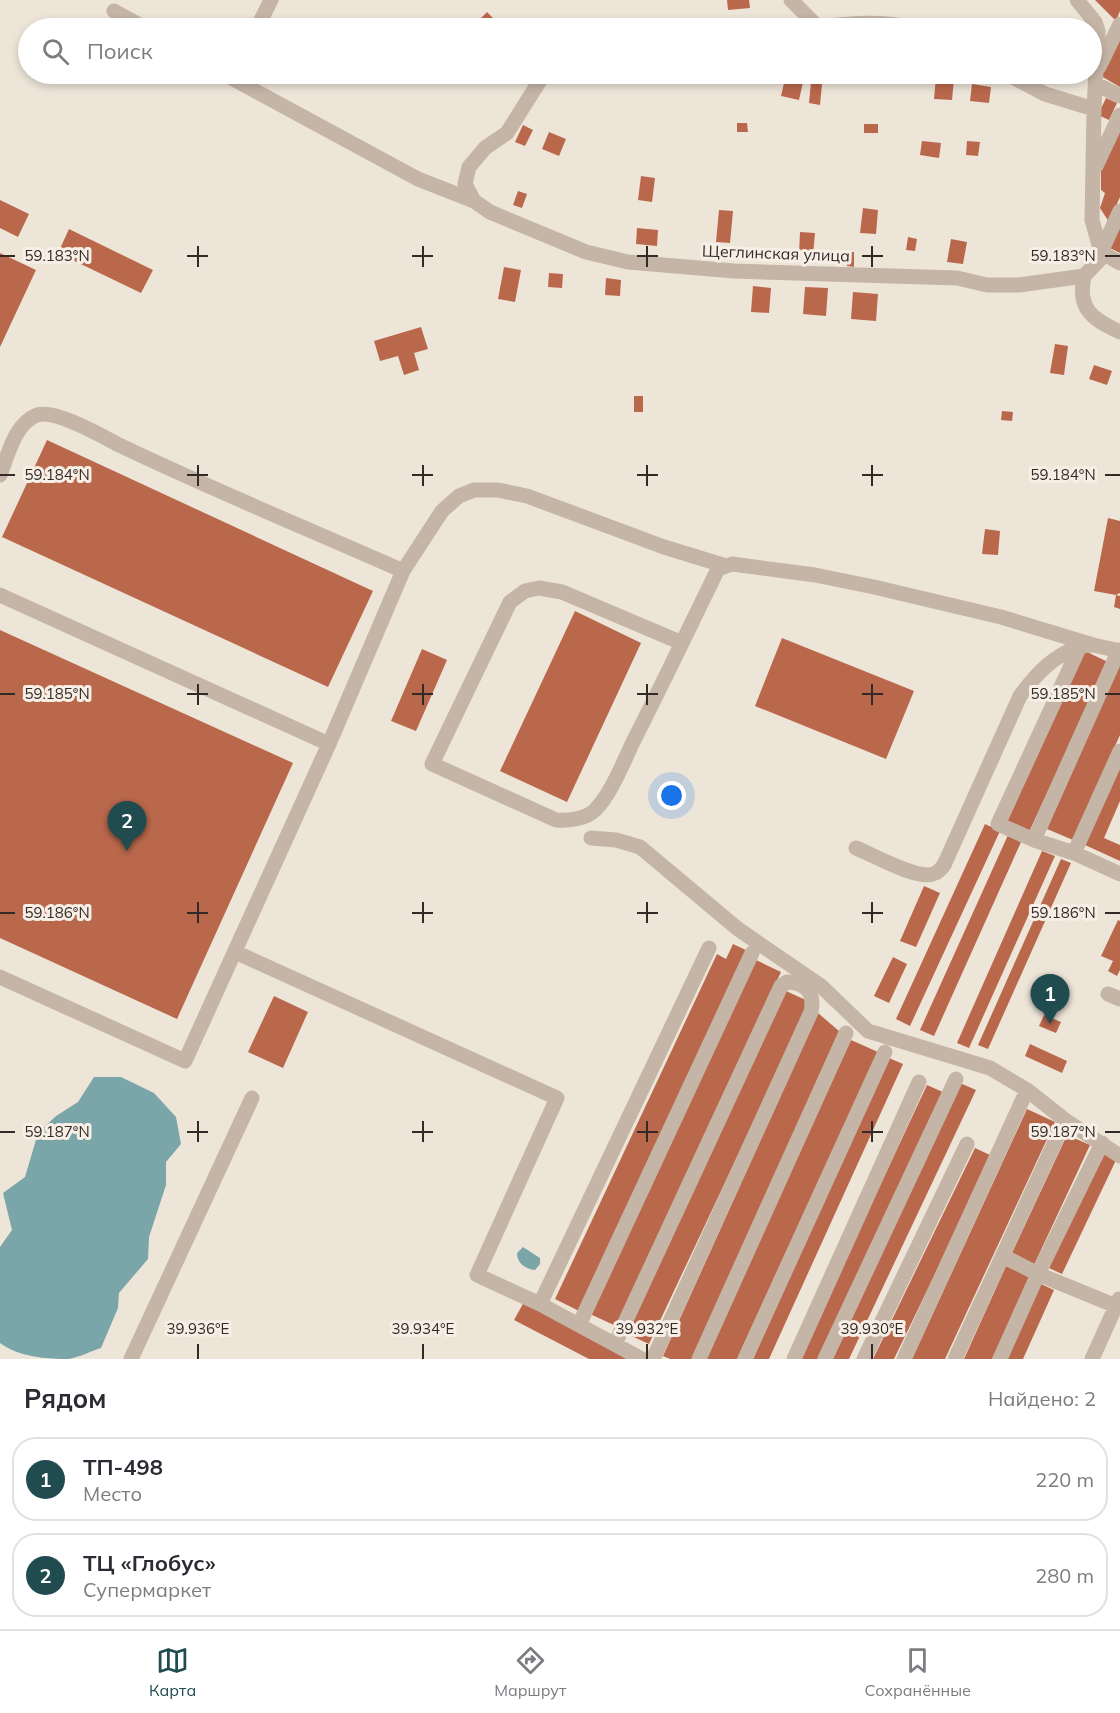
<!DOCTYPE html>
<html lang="ru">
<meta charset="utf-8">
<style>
body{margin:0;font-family:Mulish,sans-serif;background:#f2f2f3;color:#2b2b33}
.you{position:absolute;left:672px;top:796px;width:21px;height:21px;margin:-15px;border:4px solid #fff;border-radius:50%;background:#1a73e8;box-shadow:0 0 0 9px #1a73e833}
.badge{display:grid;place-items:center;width:39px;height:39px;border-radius:50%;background:#204c50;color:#fff;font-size:20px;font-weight:700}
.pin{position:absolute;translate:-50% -50px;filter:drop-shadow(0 2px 3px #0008)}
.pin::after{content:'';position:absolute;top:32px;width:21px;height:18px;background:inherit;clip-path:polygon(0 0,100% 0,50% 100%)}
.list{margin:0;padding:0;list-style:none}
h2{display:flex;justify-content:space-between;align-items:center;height:78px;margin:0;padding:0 24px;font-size:26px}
h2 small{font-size:20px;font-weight:400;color:#7c7c81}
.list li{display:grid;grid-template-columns:39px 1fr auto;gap:18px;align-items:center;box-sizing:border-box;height:84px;margin:0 12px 12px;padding:0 12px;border:2px solid #e1e1e2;border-radius:24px}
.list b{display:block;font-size:22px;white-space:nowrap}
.list p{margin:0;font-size:20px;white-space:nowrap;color:#7c7c81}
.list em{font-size:20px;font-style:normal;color:#7c7c81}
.icon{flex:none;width:33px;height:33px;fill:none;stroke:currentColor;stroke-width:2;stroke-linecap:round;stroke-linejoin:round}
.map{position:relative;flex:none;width:1120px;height:1359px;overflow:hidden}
.search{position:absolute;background:#fff;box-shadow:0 3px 9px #0003;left:18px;right:18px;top:18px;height:66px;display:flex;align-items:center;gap:15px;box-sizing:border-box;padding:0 21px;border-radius:33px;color:#7c7c81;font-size:22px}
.sheet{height:270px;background:#fff}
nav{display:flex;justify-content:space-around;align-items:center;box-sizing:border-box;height:84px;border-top:2px solid #e1e1e2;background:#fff;font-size:16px;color:#7c7c81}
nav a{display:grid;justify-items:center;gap:3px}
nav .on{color:#204c50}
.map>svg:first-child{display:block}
.water{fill:#7ba6a9}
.building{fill:#ba684c}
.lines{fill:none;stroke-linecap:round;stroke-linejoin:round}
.minor{stroke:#c5b5a7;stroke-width:15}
.ticks{fill:none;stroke:#322a27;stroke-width:2}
.labels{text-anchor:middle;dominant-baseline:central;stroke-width:6;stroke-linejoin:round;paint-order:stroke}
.street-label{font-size:16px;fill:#322a27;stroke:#f7efe5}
.ticks-label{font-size:15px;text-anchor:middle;fill:#322a27;stroke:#f7efe5;stroke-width:6;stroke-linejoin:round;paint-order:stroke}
</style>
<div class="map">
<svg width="1120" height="1359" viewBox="0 0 1120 1359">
<rect width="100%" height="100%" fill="#eee5d9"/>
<!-- water -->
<path class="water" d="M94 1077H121L154 1093 176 1117 181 1144 166 1162V1185L149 1237 148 1259 119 1293 118 1308 101 1348C91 1351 80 1357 69 1359 46 1359 19 1357 0 1343V1247L12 1230 3 1193 25 1177 38 1133 56 1116 78 1102Z
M523 1247 540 1258V1264L535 1270C525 1269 517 1263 517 1253Z"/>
<!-- building -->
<path class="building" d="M727 0H749L750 8 728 10Z
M1095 0H1120V11L1116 21Z
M487 12 496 21 488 28H480L475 24Z
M1120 38V87L1101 76Z
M936 77 954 79 952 100 934 99Z
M785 79 803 82 799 100 781 96Z
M811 82 822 84 820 105 809 103Z
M972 84 991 87 989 103 970 101Z
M1106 98 1117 103 1109 120 1098 115Z
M737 123H747L748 132H737Z
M864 124H878V133H864Z
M523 125 533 130 525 146 515 142Z
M1120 130V197L1109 222 1100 208 1105 193 1101 190V169Z
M549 132 566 139 559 156 542 149Z
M922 141 941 143 939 158 920 155Z
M967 141 980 142 978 156 966 155Z
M641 176 655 178 652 202 638 200Z
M518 191 527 194 522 208 513 205Z
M0 200 29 214 18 237 0 228Z
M863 208 878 210 876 234 860 233Z
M719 210 733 211 730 243 716 242Z
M1120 227V253L1110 248Z
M637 228 658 230 657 246 636 244Z
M69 229 153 270 141 293 58 253Z
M800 232 815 233 813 255 799 254Z
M908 237 917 239 915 251 906 250Z
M951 239 967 242 963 264 947 262Z
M847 252H854V267L847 266Z
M0 253 36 270 0 347Z
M504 267 521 270 515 302 498 299Z
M549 273 563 274 562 288 548 287Z
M606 278 621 280 620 296 605 295Z
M753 286 771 288 769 313 751 312Z
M805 287 828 288 826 316 803 314Z
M853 292 878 294 876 321 851 319Z
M421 327 428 349 414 353 419 370 404 375 398 356 380 361 374 341Z
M1055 344 1068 346 1064 375 1050 373Z
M1094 365 1112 371 1107 385 1089 379Z
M634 396H643V412H634Z
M1002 411 1013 412 1012 421 1001 420Z
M47 440 373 591 328 687 2 537Z
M1108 518 1120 521V593L1116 595 1094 591Z
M985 529 1000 531 998 555 982 554Z
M1116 595 1120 596V609L1114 607Z
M575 611 641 643 567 802 500 771Z
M0 630 293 763 177 1019 0 938Z
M782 638 914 691 886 759 755 706Z
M422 649 447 660 416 731 391 721Z
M1085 651 1108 662 1029 832 1007 822Z
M1120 664V735L1073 840 1047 829Z
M1120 767V801L1104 838 1120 845V861L1085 845Z
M985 824 1000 831 910 1026 896 1019Z
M1008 835 1021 842 934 1036 920 1030Z
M1042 851 1055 856 969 1048 957 1043Z
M1061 859 1071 863 988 1049 978 1045Z
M924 886 940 893 916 947 900 941Z
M1118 920 1120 921V970L1117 976 1108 971 1113 961 1101 956Z
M733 944 748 951 579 1311 555 1299 717 954 726 959Z
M893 957 907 964 889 1003 874 996Z
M756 960 781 972 616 1326 590 1314Z
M786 991 810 1002 649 1344 625 1333Z
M274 996 308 1012 283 1068 248 1052Z
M818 1013 839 1031 693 1359H670L663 1356Z
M1044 1015 1061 1022 1056 1033 1039 1026Z
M851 1040 878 1052 737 1359H705Z
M1030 1044 1067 1061 1062 1073 1025 1056Z
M889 1058 903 1064 769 1359H753Z
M960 1083 976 1090 849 1359H829Z
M927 1085 945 1093 820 1359H799Z
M1027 1109 1055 1122 945 1359H912Z
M1067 1135 1090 1145 1034 1265 1011 1255Z
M975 1148 992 1156 894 1359H873Z
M1104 1152 1117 1158 1062 1274 1049 1268Z
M1006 1266 1030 1277 992 1359H964Z
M1041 1284 1054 1290 1023 1359H1007Z
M524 1302 631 1359H589L514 1320Z"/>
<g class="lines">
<!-- minor -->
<path class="minor" d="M791 0 818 27
M1077 0 1095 22 1098 31 1094 109 1092 220 1101 252 1120 263
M114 11 145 28
M257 28 271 0
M806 28C840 25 878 19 912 28
M1099 67 1120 24
M224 74 418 179 474 201 490 212 586 252 628 262 734 271 957 278 987 285H1019L1084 276C1077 309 1092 319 1120 332
M1007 74 1045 94 1094 109
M1096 84 1120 96
M1096 166 1120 115
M474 201 465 184 469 167 485 148 507 133 544 74
M1101 252 1120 211
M1084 276 1104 255
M0 475C8 455 15 423 37 415 55 409 100 435 117 444 211 489 308 529 403 571
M0 595 329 744 185 1061 0 977
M682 643 562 592 539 588 525 591 510 602 432 764 556 820C568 821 586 819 595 810 611 794 623 763 633 742 662 685 690 626 718 569L732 564 815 575 874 587 1001 617 1093 645
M1120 651 1093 645 1080 646 998 824 1034 840 1074 853 1120 874
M329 744 403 571 442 511 459 496 474 490H498L527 496 664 547 726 566
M591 838 616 840 640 847 738 929 821 986 868 1031 990 1068 1027 1090 1065 1120 1120 1156
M1034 840 1119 650
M856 848C873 855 917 880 933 874 938 873 941 869 944 865L1020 696C1037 673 1053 656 1080 646
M1074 853 1120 751
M235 952 557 1098 477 1275 540 1304
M1108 994 1120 999
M1003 1256 1038 1274 1116 1306
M579 1325 752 953
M615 1344 781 986 787 982C806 983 815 992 811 1012L653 1359
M131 1359 252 1098
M642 1359 540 1304 709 948
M699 1359 846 1033
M745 1359 885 1052
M794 1359 919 1082
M825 1359 956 1079
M864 1359 967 1144
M904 1359 1027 1090
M955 1359 1065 1120
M1000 1359 1038 1274 1102 1143
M1092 1359 1119 1299"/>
</g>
<!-- ticks -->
<path class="ticks" d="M198 246V267M423 246V267M647 246V267M872 246V267M0 256H15M187 256H208M412 256H433M637 256H658M862 256H883M1105 256H1120M198 465V486M423 465V486M647 465V486M872 465V486M0 475H15M187 475H208M412 475H433M637 475H658M862 475H883M1105 475H1120M198 684V705M423 684V705M647 684V705M872 684V705M0 694H15M187 694H208M412 694H433M637 694H658M862 694H883M1105 694H1120M198 902V923M423 902V923M647 902V923M872 902V923M0 913H15M187 913H208M412 913H433M637 913H658M862 913H883M1105 913H1120M198 1121V1142M423 1121V1142M647 1121V1142M872 1121V1142M0 1132H15M187 1132H208M412 1132H433M637 1132H658M862 1132H883M1105 1132H1120M198 1344V1359M423 1344V1359M647 1344V1359M872 1344V1359"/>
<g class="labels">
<!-- street labels -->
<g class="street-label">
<text transform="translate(776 253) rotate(2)">Щеглинская улица</text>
</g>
</g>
<g class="ticks-label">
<text x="1063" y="261">59.183°N</text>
<text x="57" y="261">59.183°N</text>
<text x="1063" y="480">59.184°N</text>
<text x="57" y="480">59.184°N</text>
<text x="1063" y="699">59.185°N</text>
<text x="57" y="699">59.185°N</text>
<text x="1063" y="918">59.186°N</text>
<text x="57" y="918">59.186°N</text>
<text x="1063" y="1137">59.187°N</text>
<text x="57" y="1137">59.187°N</text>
<text x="198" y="1334">39.936°E</text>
<text x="423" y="1334">39.934°E</text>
<text x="647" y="1334">39.932°E</text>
<text x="872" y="1334">39.930°E</text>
</g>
</svg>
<div class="you"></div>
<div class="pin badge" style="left:1050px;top:1024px">1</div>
<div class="pin badge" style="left:127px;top:851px">2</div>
<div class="search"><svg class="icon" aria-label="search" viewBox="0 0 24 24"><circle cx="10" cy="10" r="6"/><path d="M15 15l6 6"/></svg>Поиск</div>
</div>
<section class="sheet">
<h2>Рядом<small>Найдено: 2</small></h2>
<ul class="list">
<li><span class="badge">1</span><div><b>ТП-498</b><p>Место</p></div><em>220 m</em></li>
<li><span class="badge">2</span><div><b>ТЦ «Глобус»</b><p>Супермаркет</p></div><em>280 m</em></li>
</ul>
</section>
<nav>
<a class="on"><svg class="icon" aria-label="map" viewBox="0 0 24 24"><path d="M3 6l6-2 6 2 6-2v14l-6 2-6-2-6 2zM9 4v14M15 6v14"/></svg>Карта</a>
<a><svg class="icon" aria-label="directions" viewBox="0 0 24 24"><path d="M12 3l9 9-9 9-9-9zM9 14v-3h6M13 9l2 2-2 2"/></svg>Маршрут</a>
<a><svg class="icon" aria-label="saved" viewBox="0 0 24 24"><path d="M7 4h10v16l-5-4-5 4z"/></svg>Сохранённые</a>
</nav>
